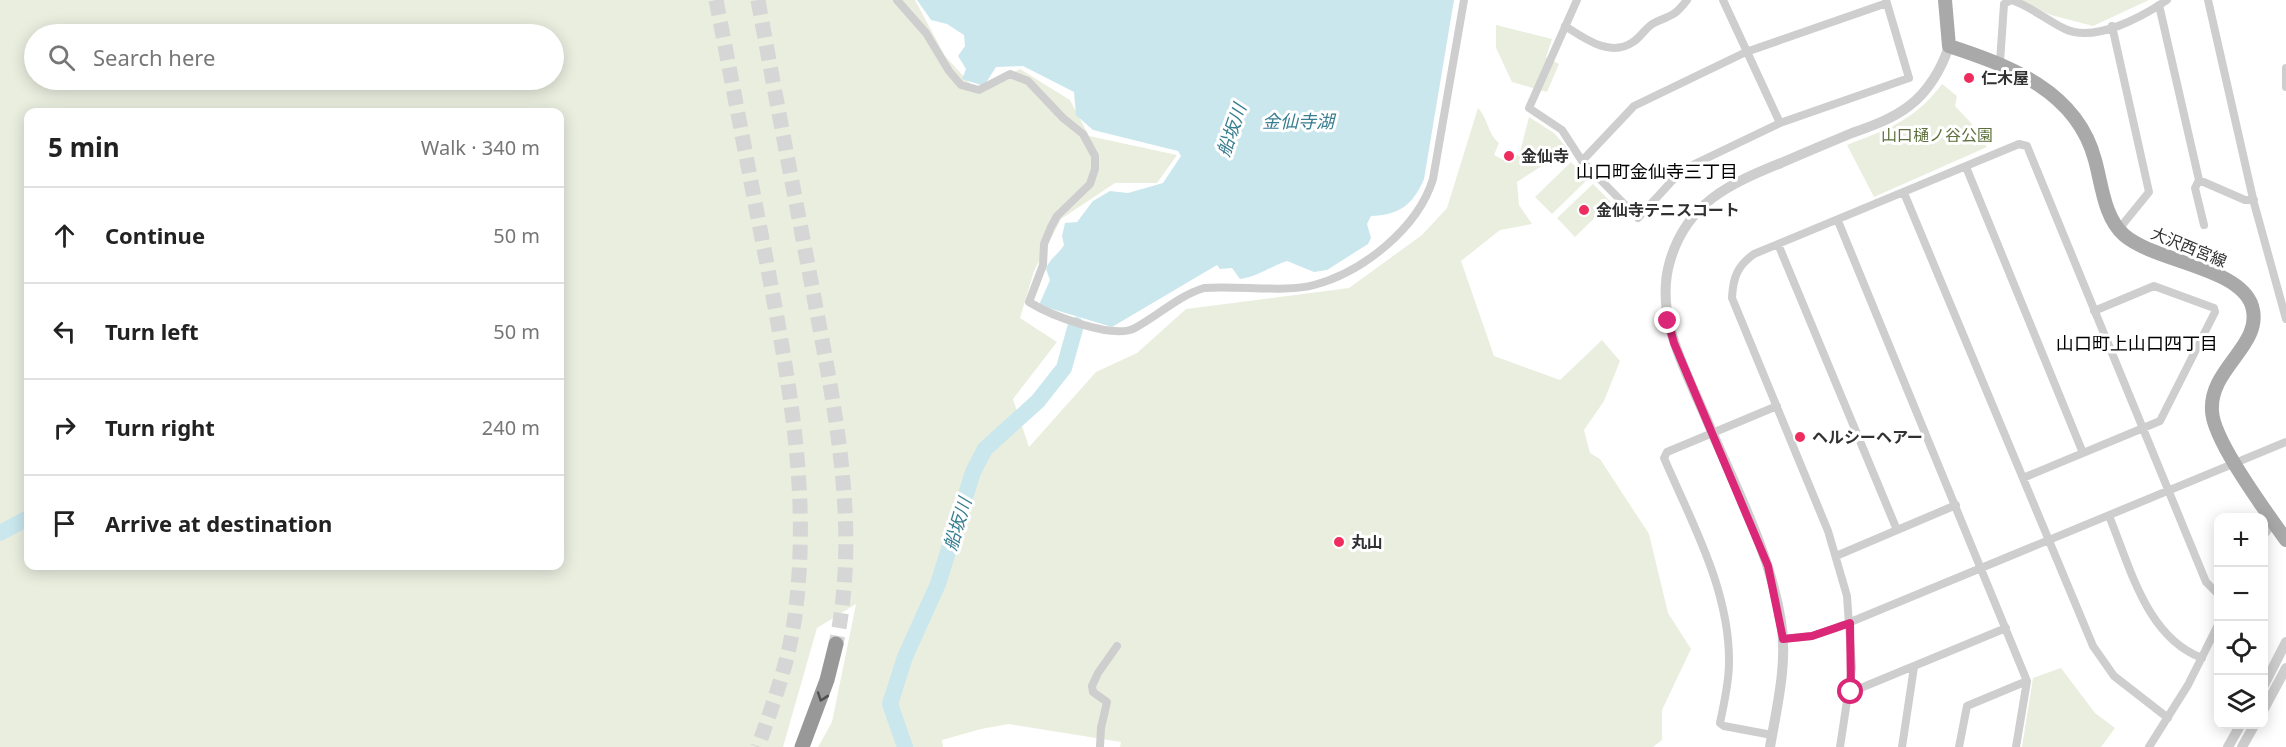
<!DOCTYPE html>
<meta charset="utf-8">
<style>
body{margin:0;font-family:"Noto Sans","Noto Sans JP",sans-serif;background:#f2f2f2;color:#222}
.controls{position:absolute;right:18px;bottom:18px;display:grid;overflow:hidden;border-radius:12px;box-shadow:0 3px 15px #0003}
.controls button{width:54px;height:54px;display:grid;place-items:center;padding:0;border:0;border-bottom:2px solid #e0e0e0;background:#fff;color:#222;font:30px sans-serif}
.stop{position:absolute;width:18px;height:18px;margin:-14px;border:4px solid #db2777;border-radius:50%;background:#fff}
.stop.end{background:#db2777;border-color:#fff;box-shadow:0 2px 6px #0008}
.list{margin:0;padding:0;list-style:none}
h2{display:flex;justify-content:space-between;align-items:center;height:78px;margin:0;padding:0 24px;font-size:26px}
h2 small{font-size:20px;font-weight:400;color:#767676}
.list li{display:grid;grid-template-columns:39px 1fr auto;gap:18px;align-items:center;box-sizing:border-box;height:96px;padding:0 24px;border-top:2px solid #e0e0e0}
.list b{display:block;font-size:22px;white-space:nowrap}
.list em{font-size:20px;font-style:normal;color:#767676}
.icon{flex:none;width:33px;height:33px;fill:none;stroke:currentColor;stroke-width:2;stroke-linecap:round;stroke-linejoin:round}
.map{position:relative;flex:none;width:2286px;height:747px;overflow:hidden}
.search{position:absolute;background:#fff;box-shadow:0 3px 15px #0003;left:24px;top:24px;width:540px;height:66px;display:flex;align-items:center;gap:15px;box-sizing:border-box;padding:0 21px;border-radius:33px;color:#767676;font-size:22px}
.panel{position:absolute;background:#fff;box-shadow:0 3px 15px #0003;left:24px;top:108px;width:540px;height:462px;border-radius:12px}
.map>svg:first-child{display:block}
.green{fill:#eaeedf;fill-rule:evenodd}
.water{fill:#cae7ee}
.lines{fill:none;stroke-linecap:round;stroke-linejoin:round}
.river{stroke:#cae7ee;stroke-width:16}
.motorway-tunnel{stroke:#d6d6d6;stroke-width:15;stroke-dasharray:15 8;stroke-linecap:butt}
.minor{stroke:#cecece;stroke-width:8}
.tertiary{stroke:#cecece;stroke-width:10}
.primary{stroke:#a9a9a9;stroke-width:14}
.motorway{stroke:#989898;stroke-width:15}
.oneway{stroke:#505050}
.route{stroke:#db2777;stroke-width:8}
.poi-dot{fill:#ee2d5e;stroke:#fff;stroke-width:2}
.labels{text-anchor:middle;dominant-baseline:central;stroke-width:6;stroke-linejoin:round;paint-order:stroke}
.poi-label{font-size:16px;font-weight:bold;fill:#313131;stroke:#fff;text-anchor:start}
.park-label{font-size:16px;fill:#5d6f3b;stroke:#fff}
.street-label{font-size:16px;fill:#313131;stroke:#fff}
.water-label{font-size:18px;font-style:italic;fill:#387e91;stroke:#fff}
.neighbourhood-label{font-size:18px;fill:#000;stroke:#fff}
</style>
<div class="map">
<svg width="2286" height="747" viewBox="0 0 2286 747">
<rect width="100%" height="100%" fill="#fff"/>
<!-- green -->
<path class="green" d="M0 0H915L945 56 978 92 1020 69 1070 100 1089 136 1177 155 1157 183H1115L1061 219 1034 271 1020 318 1057 342 1013 399 1029 447 1096 372 1137 353 1186 309 1349 288 1422 235 1447 208 1478 108C1489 120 1487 133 1499 143L1494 155 1509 163 1520 152 1529 117 1554 133 1568 149 1517 182 1519 205 1532 224 1500 230 1461 261 1494 356 1560 380 1602 340 1620 361 1604 401 1584 430 1590 453 1600 459 1649 534 1668 613 1691 649 1662 710V740L1653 747H1120L1121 742 1009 724 981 729 942 740 943 747H818L832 722 856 604 817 628 783 747H0ZM34 34H554V80H34ZM28 112H560V566H28Z
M2017 0H2149L2093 26 2051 15Z
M1496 25 1552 39 1546 57 1559 64 1547 92 1512 82 1496 48Z
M1942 84 1957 96 1955 106 1971 123 1987 147 1874 197 1847 145C1888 129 1915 120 1942 84Z
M1571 162 1588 179 1552 214 1535 197Z
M1593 184 1611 202 1575 237 1557 218Z
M2061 668 2095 713 2115 728 2101 747H2022L2033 678Z"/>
<!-- water -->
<path class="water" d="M917 0H1454L1424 179C1413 205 1399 215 1371 216L1367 224 1371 238 1368 244 1327 270 1314 272 1287 261C1271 266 1257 277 1240 279L1232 268 1220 269 1217 265 1112 327 1039 305 1050 280 1046 269C1050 258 1058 255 1064 245L1062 236 1065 223 1077 222 1093 201 1110 191 1128 193 1163 183 1181 156 1178 151 1093 130 1076 115 1074 92 1023 66 996 67 984 86 962 79 966 69 958 56 965 46 964 35 947 24 931 20Z"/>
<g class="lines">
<!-- river -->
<path class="river" d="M0 533 28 518
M905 747 890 704 905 657 938 584 973 472 985 449 1038 401 1064 368 1076 325"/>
<!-- motorway-tunnel -->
<path class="motorway-tunnel" d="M716 0C733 86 749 173 766 259 788 375 810 489 796 607 791 656 774 701 758 747
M758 0C775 94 793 187 811 281 833 401 861 522 836 644"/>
<!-- minor -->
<path class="minor" d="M897 0 926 33 949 71 961 85 979 90 1010 74 1028 81 1063 118 1083 134 1095 156V169L1090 184 1057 216 1051 227 1044 244 1043 265 1029 302C1050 315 1113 340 1135 328 1159 315 1178 296 1204 288 1235 285 1287 293 1314 285 1363 272 1418 228 1433 179L1464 0
M1577 0 1529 108 1562 130 1582 161
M1723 0 1780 123
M1886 0 1909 78 1780 123 1682 170 1638 218 1582 161 1634 106 1746 52 1887 3
M2011 0C2031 6 2047 21 2065 29 2095 43 2142 17 2167 0
M2208 0 2254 203 2286 319
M2159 5 2199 180 2245 200H2254
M1565 26C1584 38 1610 58 1633 42 1641 37 1646 27 1654 23 1672 14 1673 18 1687 0
M2112 26 2149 192 2119 229
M2000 62 2004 4 2011 0
M2286 68V87
M1966 167 2083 453
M2199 180 2195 188 2204 225
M1904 193 2093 646 2114 676 2168 718
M1838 221 2027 681 2016 747
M1778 244 1897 530
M2023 478 2160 421 2215 312 2214 308 2154 286 2094 311
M2109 516C2130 566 2146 637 2202 658
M2264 535 2274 522
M1836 556 1956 505
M1783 639 1812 636 1836 628 2286 442
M1851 692 2006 628
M1772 735 1724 726 1720 723C1724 703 1729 683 1729 663 1730 591 1692 523 1664 458L1667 452 1777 406
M1100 747 1101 728 1107 702 1093 692 1092 686 1098 673 1117 646
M1840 747 1852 668 1847 596 1828 531 1732 298C1733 278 1737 266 1754 254L2019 144 2027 146 2206 582 2218 594
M1902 747 1914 667
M1959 747 1967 706 2027 681
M2149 747 2188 685 2218 625"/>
<!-- tertiary -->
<path class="tertiary" d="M2264 685 2286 642
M2264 709 2286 668
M1770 747C1777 706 1788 662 1781 621 1770 553 1736 488 1709 425 1688 374 1653 318 1670 261 1687 203 1729 184 1781 163 1804 153 1828 143 1852 133 1872 126 1892 119 1909 106 1928 92 1942 68 1949 46
M2228 747 2241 724
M2242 747 2255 724"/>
<!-- primary -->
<path class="primary" d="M1945 0 1949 46C2010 66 2077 91 2095 160 2102 185 2104 217 2124 235 2155 262 2240 267 2252 306 2264 345 2209 368 2212 411 2213 441 2268 514 2286 540"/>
<!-- motorway -->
<path class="motorway" d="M802 747 827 680 836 644"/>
</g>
<!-- one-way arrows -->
<defs><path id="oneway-chevron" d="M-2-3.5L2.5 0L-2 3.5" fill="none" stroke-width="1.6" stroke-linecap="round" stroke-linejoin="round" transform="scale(1.5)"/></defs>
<use class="oneway" href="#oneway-chevron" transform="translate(822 697) rotate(109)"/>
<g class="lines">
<!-- route -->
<path class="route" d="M1668 321 1674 343 1768 566 1783 639 1812 636 1850 623 1851 692"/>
</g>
<!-- markers -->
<g class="poi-dot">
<circle cx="1969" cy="78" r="6"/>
<circle cx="1509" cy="156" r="6"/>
<circle cx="1584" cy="210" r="6"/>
<circle cx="1800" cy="437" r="6"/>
<circle cx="1339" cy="542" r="6"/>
</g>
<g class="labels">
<!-- poi labels -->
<g class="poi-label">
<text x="1981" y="78">仁木屋</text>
<text x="1521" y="156">金仙寺</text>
<text x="1596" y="210">金仙寺テニスコート</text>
<text x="1812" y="437">ヘルシーヘアー</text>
<text x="1351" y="542">丸山</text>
</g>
<!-- park labels -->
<g class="park-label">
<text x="1937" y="135">山口樋ノ谷公園</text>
</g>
<!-- street labels -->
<g class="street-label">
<text transform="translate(2189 247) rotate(22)">大沢西宮線</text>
</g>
<!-- water labels -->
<g class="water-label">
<text x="1298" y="121">金仙寺湖</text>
<text transform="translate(1231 130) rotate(-71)">船坂川</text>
<text transform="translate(957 524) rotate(-73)">船坂川</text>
</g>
<!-- neighbourhood labels -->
<g class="neighbourhood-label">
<text x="1657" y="171">山口町金仙寺三丁目</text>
<text x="2137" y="343">山口町上山口四丁目</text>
</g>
</g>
</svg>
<div class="controls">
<button>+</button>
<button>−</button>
<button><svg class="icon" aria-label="locate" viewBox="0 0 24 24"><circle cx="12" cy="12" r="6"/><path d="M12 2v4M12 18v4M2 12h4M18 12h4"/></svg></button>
<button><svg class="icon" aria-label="layers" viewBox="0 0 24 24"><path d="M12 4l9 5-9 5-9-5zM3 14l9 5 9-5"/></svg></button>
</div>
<div class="stop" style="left:1851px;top:692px"></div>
<div class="stop end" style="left:1668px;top:321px"></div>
<div class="search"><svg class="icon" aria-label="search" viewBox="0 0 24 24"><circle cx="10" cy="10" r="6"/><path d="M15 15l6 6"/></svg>Search here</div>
<section class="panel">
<h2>5 min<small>Walk · 340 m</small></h2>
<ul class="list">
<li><svg class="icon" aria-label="ahead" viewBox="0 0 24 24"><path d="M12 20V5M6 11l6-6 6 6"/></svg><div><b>Continue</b></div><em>50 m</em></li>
<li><svg class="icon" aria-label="left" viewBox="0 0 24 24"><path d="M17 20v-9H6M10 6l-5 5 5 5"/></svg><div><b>Turn left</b></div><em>50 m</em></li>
<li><svg class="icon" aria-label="right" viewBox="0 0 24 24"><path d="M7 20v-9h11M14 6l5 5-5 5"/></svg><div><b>Turn right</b></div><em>240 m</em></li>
<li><svg class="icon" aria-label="arrive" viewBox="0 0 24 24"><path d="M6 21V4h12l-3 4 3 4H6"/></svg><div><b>Arrive at destination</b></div></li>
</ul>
</section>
</div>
